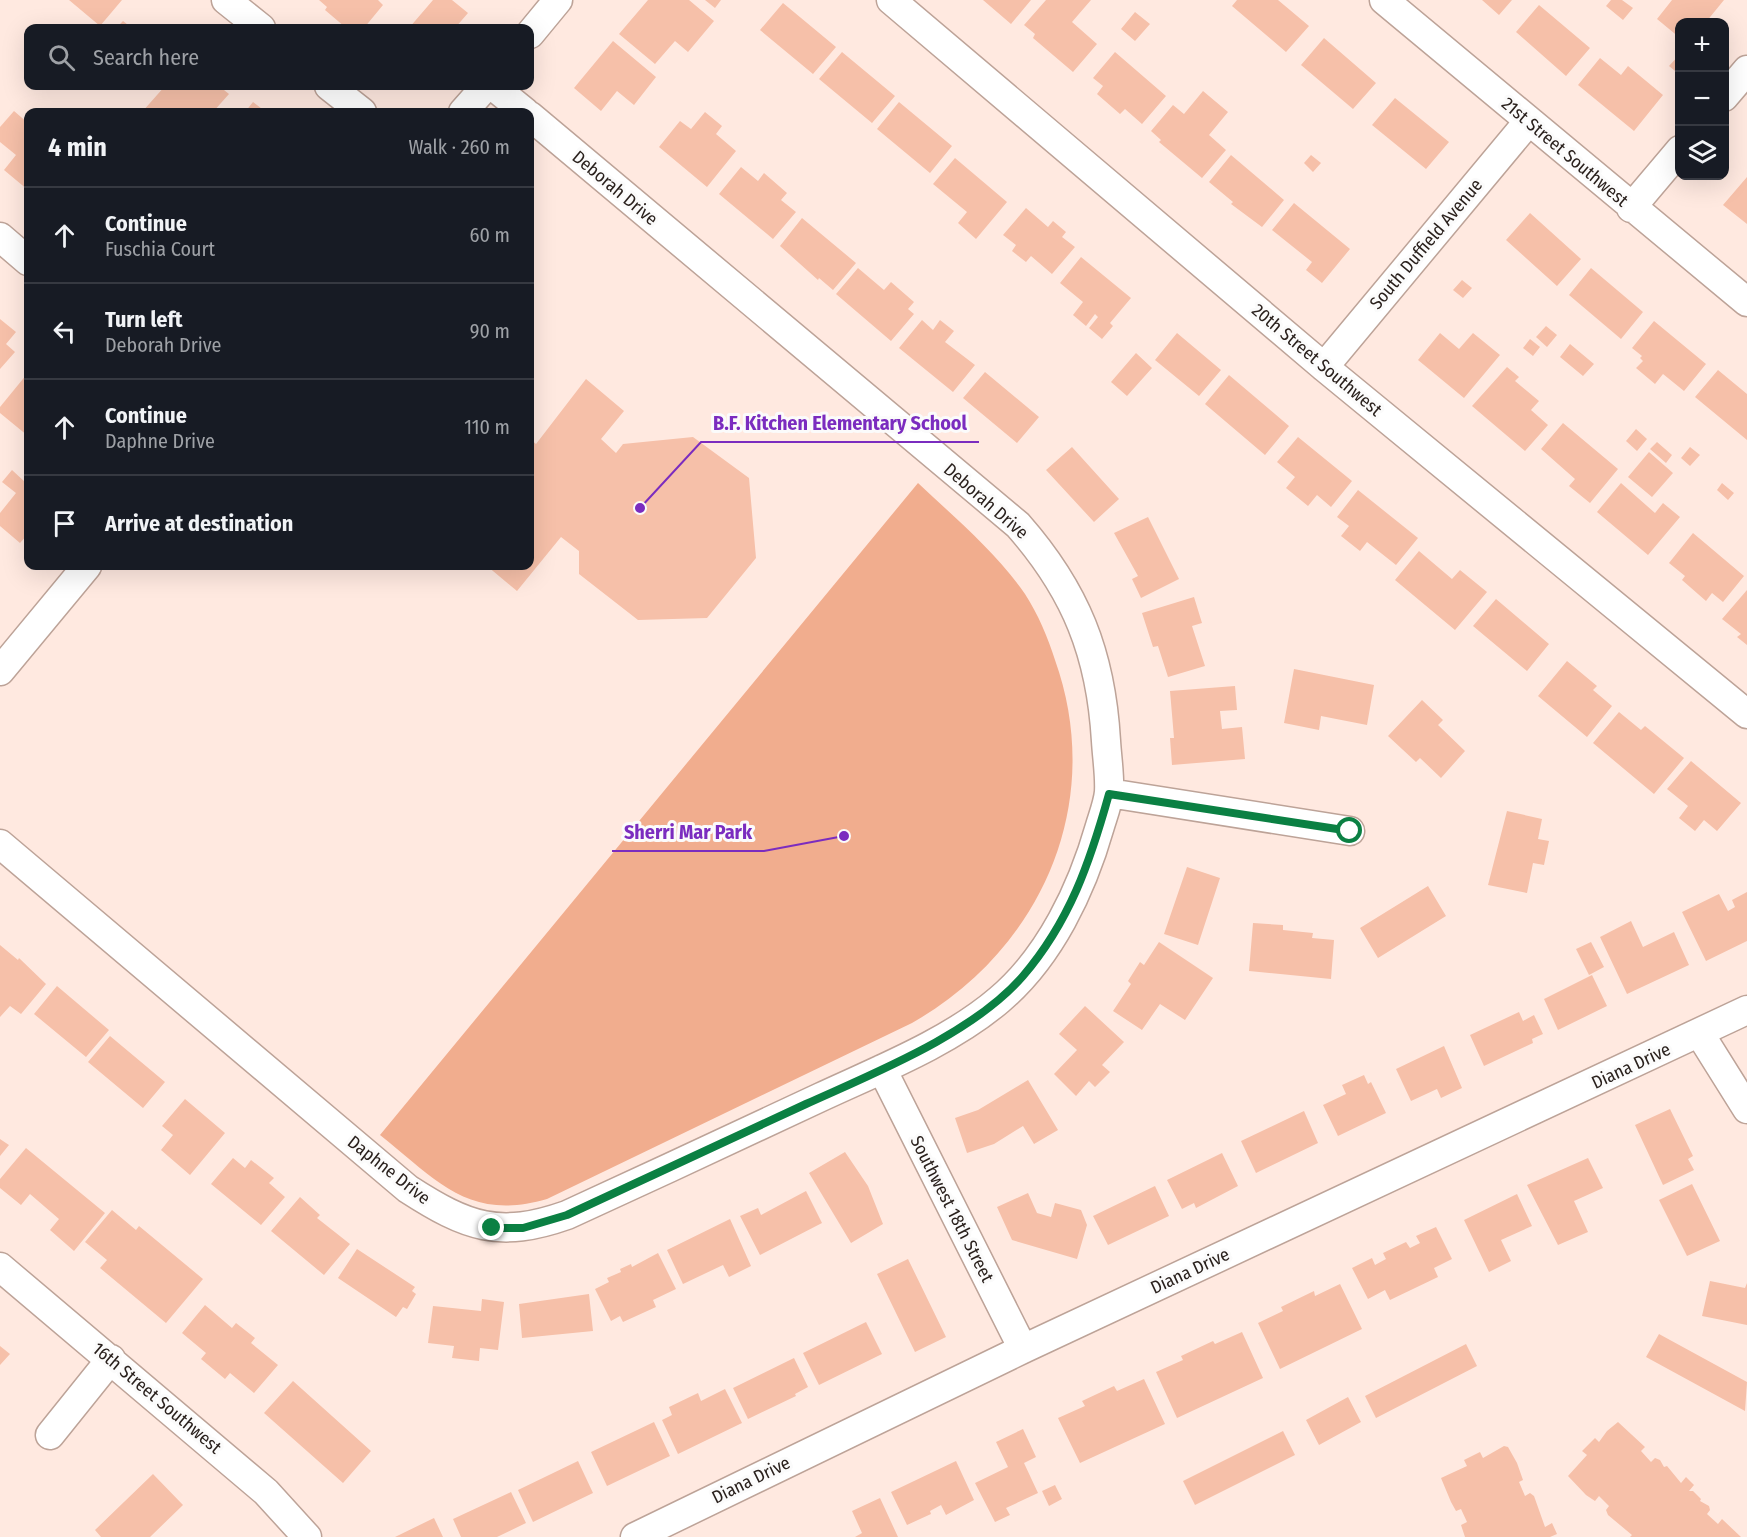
<!DOCTYPE html>
<meta charset="utf-8">
<style>
body{margin:0;font-family:"Fira Sans Condensed",sans-serif;background:#20242c;color:#f1f3f6}
.controls{position:absolute;right:18px;top:18px;display:grid;overflow:hidden;border-radius:12px;box-shadow:0 6px 24px #0002}
.controls button{width:54px;height:54px;display:grid;place-items:center;padding:0;border:0;border-bottom:2px solid #363941;background:#171b24;color:#f1f3f6;font:30px sans-serif}
.stop{position:absolute;width:18px;height:18px;margin:-14px;border:4px solid #0b8043;border-radius:50%;background:#fff}
.stop.end{background:#0b8043;border-color:#fff;box-shadow:0 2px 6px #0008}
.list{margin:0;padding:0;list-style:none}
h2{display:flex;justify-content:space-between;align-items:center;height:78px;margin:0;padding:0 24px;font-size:26px}
h2 small{font-size:20px;font-weight:400;color:#9ea1a6}
.list li{display:grid;grid-template-columns:39px 1fr auto;gap:18px;align-items:center;box-sizing:border-box;height:96px;padding:0 24px;border-top:2px solid #363941}
.list b{display:block;font-size:22px;white-space:nowrap}
.list p{margin:0;font-size:20px;white-space:nowrap;color:#9ea1a6}
.list em{font-size:20px;font-style:normal;color:#9ea1a6}
.icon{flex:none;width:33px;height:33px;fill:none;stroke:currentColor;stroke-width:2;stroke-linecap:round;stroke-linejoin:round}
.map{position:relative;flex:none;width:1747px;height:1537px;overflow:hidden}
.search{position:absolute;background:#171b24;box-shadow:0 6px 24px #0002;left:24px;top:24px;width:510px;height:66px;display:flex;align-items:center;gap:15px;box-sizing:border-box;padding:0 21px;border-radius:12px;color:#9ea1a6;font-size:22px}
.panel{position:absolute;background:#171b24;box-shadow:0 6px 24px #0002;left:24px;top:108px;width:510px;height:462px;border-radius:12px}
.map>svg:first-child{display:block}
.green{fill:#f1ad8e}
.building{fill:#f6c0a9}
.lines{fill:none;stroke-linecap:round;stroke-linejoin:round}
.street-casing{stroke:#bda398;stroke-width:31}
.street{stroke:#fff;stroke-width:28}
.route{stroke:#0b8043;stroke-width:8}
.labels{text-anchor:middle;dominant-baseline:central;stroke-width:6;stroke-linejoin:round;paint-order:stroke}
.street-label{font-size:18px;fill:#2a211d;stroke:#fbfbfb}
.leader{fill:none;stroke:#7b2cbf;stroke-width:2}
.callout-dot{fill:#7b2cbf;stroke:#fbfbfb;stroke-width:2}
.callout-label{font-size:20px;text-anchor:middle;font-weight:bold;fill:#7b2cbf;stroke:#fbfbfb;stroke-width:6;stroke-linejoin:round;paint-order:stroke}
</style>
<div class="map">
<svg width="1747" height="1537" viewBox="0 0 1747 1537">
<rect width="100%" height="100%" fill="#ffe9e0"/>
<!-- green -->
<path class="green" d="M918 483C955 518 996 552 1025 594 1038 614 1048 638 1055 660 1106 803 1042 949 912 1023L547 1199C468 1222 437 1180 380 1135Z"/>
<!-- building -->
<path class="building" d="M69 0H122L100 26Z
M319 0H378L383 5 364 28H354L348 24 345 27 325 10 327 7Z
M433 0H452L468 13 455 28H409Z
M648 0H689L714 21 688 52 675 41 655 64 619 34Z
M705 0H721L715 8Z
M983 0H1031L1011 24Z
M1046 0H1091L1072 22 1097 44 1073 72 1033 38 1035 34 1024 25Z
M1237 0H1278L1309 26 1286 52 1232 6Z
M1482 0H1512L1499 15Z
M1611 0H1622L1633 8 1623 20 1606 6Z
M1672 0H1724L1706 22H1680V38L1657 19Z
M783 3 836 47 813 74 760 30Z
M1539 5 1590 48 1566 76 1516 32Z
M1135 12 1150 24 1135 41 1121 29Z
M123 21 132 28H116Z
M1324 38 1376 83 1353 109 1301 65Z
M613 41 656 77 634 105 617 91 601 111 574 88Z
M842 52 895 96 872 123 819 79Z
M1115 52 1166 96 1142 124 1125 109 1120 114 1097 94 1103 86 1093 78Z
M1680 54V75L1669 66Z
M1600 58 1621 75 1628 66 1663 95 1634 131 1578 85Z
M165 86H219L229 94 213 112H142Z
M1203 91 1228 112 1209 135 1226 150 1202 178 1159 142 1161 140 1151 131 1173 105 1184 114Z
M1395 98 1449 142 1426 169 1372 125Z
M253 102 266 112H245Z
M899 102 952 146 930 173 877 129Z
M14 111 28 123V190L4 170 16 155 0 142V127Z
M705 112 722 126 716 134 736 151 707 187 659 147 680 121 691 129Z
M1231 155 1284 200 1262 227 1231 204 1233 202 1209 182Z
M1311 155 1321 163 1313 172 1304 163Z
M955 158 1007 202 976 239 958 223 967 212 933 184Z
M741 167 758 181 764 173 787 193 781 200 796 212 773 239 719 194Z
M1747 177V224L1723 205Z
M1294 203 1350 249 1322 283 1306 270 1312 262 1272 230Z
M1026 208 1048 227 1053 221 1066 232 1062 237 1075 247 1052 274 1031 256 1026 262 1012 251 1016 245 1003 235Z
M1530 213 1581 259 1557 286 1506 240Z
M802 218 856 263 833 290 819 278 818 280 780 246Z
M1081 257 1131 298 1110 323 1113 326 1102 339 1089 328 1098 317 1095 314 1086 326 1073 315 1083 302 1060 283Z
M858 268 884 290 891 282 914 302 908 309 914 314 891 341 836 294Z
M1591 268 1643 312 1621 339 1569 295Z
M1462 280 1472 288 1463 298 1453 290Z
M0 319 16 332 6 344 15 352 0 369Z
M922 320 933 330 940 320 954 331 945 342 975 365 953 392 899 348Z
M1654 321 1706 364 1684 391 1663 374 1655 384 1636 368 1643 361 1640 358 1642 356 1632 348Z
M1546 326 1557 335 1547 347 1536 337Z
M1177 333 1221 370 1199 396 1155 360Z
M1440 333 1459 349 1473 333 1500 355 1464 398 1418 360Z
M1530 339 1540 347 1533 356 1523 348Z
M1570 344 1594 364 1583 376 1560 357Z
M1136 353 1152 368 1127 396 1111 382Z
M1507 367 1519 377 1515 381 1539 401 1531 410 1548 425 1525 451 1472 406Z
M1718 370 1747 394V440L1695 397Z
M985 372 1039 417 1017 443 963 398Z
M27 374 28 375V436L0 413V407Z
M1229 375 1289 426 1265 455 1205 404Z
M586 379 624 411 601 439 616 453 623 444 693 437 749 478 756 558 707 618 638 620 579 574V551L561 537 517 591 487 566H530V439L536 444Z
M1563 423 1618 469 1590 503 1569 486 1575 479 1541 449Z
M1636 429 1647 439 1637 451 1626 441Z
M1298 437 1352 481 1331 507 1317 495 1308 506 1286 488 1295 477 1277 462Z
M1657 442 1672 455 1666 463 1650 449Z
M1072 447 1119 499 1094 522 1046 470Z
M1690 447 1700 455 1690 466 1681 458Z
M1649 452 1673 473 1652 497 1628 477Z
M12 470 25 482 28 478V534L20 543 0 526V513L16 493 2 482Z
M1621 483 1655 513 1663 503 1680 517 1648 555 1597 512Z
M1722 483 1734 493 1728 500 1717 490Z
M1358 490 1418 538 1396 565 1367 542 1360 551 1341 536 1349 526 1337 517Z
M1148 517 1179 579 1141 598 1132 579 1138 576 1114 533Z
M1693 533 1744 576 1723 602 1712 593 1706 601 1682 580 1685 576 1669 563Z
M1419 551 1452 579 1460 570 1487 592 1455 630 1395 580Z
M1747 590V645L1737 637 1741 634 1722 619Z
M1194 597 1202 623 1192 626 1205 666 1168 677 1158 646 1153 647 1142 613Z
M1496 599 1549 644 1527 671 1473 626Z
M1567 661 1597 686 1593 690 1612 706 1587 737 1538 696Z
M1294 669 1374 685 1367 725 1321 716 1319 730 1284 723Z
M1235 686 1237 710 1220 711 1222 729 1242 727 1245 759 1172 765 1170 738H1174L1170 691Z
M1422 700 1443 720 1438 725 1465 751 1441 778 1420 758 1416 762 1388 736Z
M1619 712 1641 730 1645 726 1684 758 1654 794 1593 743Z
M1691 761 1741 803 1717 831 1704 820 1695 831 1679 818 1688 806 1667 789Z
M1507 811 1542 819 1538 839 1549 841 1544 865 1533 863 1527 893 1488 885Z
M1187 867 1220 878 1198 945 1164 934Z
M1428 886 1446 916 1378 958 1360 928Z
M1747 892V941L1706 961 1682 912 1719 894 1728 911 1735 907 1732 900Z
M1631 921 1643 947 1674 932 1689 965 1627 994 1600 937Z
M1253 923 1283 925V930L1313 933 1312 938 1334 940 1331 979 1249 971Z
M1159 942 1213 978 1185 1020 1160 1004 1142 1030 1113 1011 1131 984 1128 981 1140 962 1144 965Z
M1591 942 1604 967 1589 975 1576 949Z
M0 945 18 960 19 958 46 984 21 1014 10 1006 0 1017Z
M1592 975 1607 1006 1558 1030 1544 999Z
M57 986 109 1030 86 1057 34 1014Z
M1085 1006 1124 1042 1102 1065 1110 1072 1095 1087 1089 1081 1076 1096 1054 1074 1077 1050 1059 1034Z
M1519 1012 1523 1021 1534 1015 1543 1034 1532 1039 1533 1043 1484 1066 1470 1035Z
M110 1036 165 1082 143 1108 88 1062Z
M1444 1046 1462 1088 1441 1098 1437 1089 1411 1101 1396 1069Z
M1364 1075 1368 1084 1371 1082 1386 1113 1338 1136 1323 1105 1346 1094 1342 1085Z
M1028 1080 1058 1130 1034 1144 1023 1126 994 1144 967 1153 955 1118 978 1110Z
M185 1099 225 1133 190 1175 161 1150 173 1135 162 1126Z
M1670 1109 1693 1156 1688 1159 1694 1170 1663 1185 1635 1125Z
M1304 1111 1318 1143 1256 1173 1241 1141Z
M0 1139 9 1145 0 1156Z
M26 1148 105 1213 74 1251 50 1230 59 1219 30 1194 21 1205 0 1188V1179Z
M845 1152 868 1186 883 1224 851 1243 809 1173Z
M1222 1153 1238 1186 1196 1208 1194 1203 1182 1209 1167 1180Z
M233 1158 245 1168 251 1160 274 1178 269 1183 285 1197 261 1225 211 1184Z
M1588 1158 1603 1188 1574 1201 1588 1232 1558 1245 1527 1185Z
M1692 1184 1720 1241 1687 1256 1659 1200Z
M1155 1186 1169 1216 1108 1245 1093 1216Z
M806 1191 822 1223 760 1255 740 1216 758 1208 761 1215Z
M1028 1193 1037 1213 1051 1217 1055 1203 1081 1210 1087 1225 1077 1259 1012 1240 997 1207Z
M1517 1194 1532 1226 1501 1240 1511 1261 1489 1272 1464 1220Z
M300 1197 320 1215 317 1218 350 1244 324 1275 271 1231Z
M112 1210 136 1230 139 1226 203 1279 166 1323 100 1268 107 1260 85 1242Z
M730 1219 751 1266 729 1277 723 1265 683 1284 667 1250Z
M1436 1227 1452 1259 1434 1268 1438 1277 1390 1300 1385 1290 1368 1299 1352 1268 1372 1258 1375 1265 1386 1259 1383 1253 1406 1242 1410 1248 1420 1243 1416 1236Z
M357 1249 415 1287 412 1291 416 1294 407 1309 403 1307 396 1317 338 1278Z
M658 1253 676 1289 653 1300 656 1307 623 1322 620 1316 611 1321 595 1289 609 1282 607 1278 621 1272 620 1269 631 1264 632 1267Z
M908 1259 946 1337 915 1352 877 1274Z
M1710 1281 1745 1288 1747 1283V1325L1702 1316Z
M1340 1284 1362 1329 1280 1369 1258 1323 1283 1311 1281 1307 1314 1291 1315 1296Z
M589 1294 593 1331 522 1338 519 1304Z
M482 1299 504 1302 498 1350 480 1348 479 1361 452 1358 454 1346 428 1343 433 1306 481 1311Z
M205 1305 232 1328 236 1323 255 1338 251 1343 278 1365 254 1393 230 1373 225 1379 201 1359 206 1353 182 1333Z
M866 1322 882 1354 819 1385 803 1353Z
M1242 1332 1263 1378 1177 1418 1156 1372 1183 1360 1181 1356 1213 1341 1215 1344Z
M1659 1334 1747 1382 1745 1411 1646 1357Z
M1466 1344 1477 1366 1376 1418 1365 1396Z
M0 1346 10 1354 0 1365Z
M794 1358 808 1387 795 1394 796 1396 748 1419 733 1388Z
M1144 1379 1165 1424 1080 1463 1058 1418 1085 1406 1082 1401 1114 1386 1117 1391Z
M293 1381 371 1451 343 1483 264 1413Z
M725 1389 742 1423 678 1454 662 1420 672 1415 669 1407 698 1393 701 1401Z
M1348 1397 1361 1422 1319 1445 1306 1420Z
M654 1422 670 1456 607 1486 591 1452Z
M1618 1422 1645 1447 1641 1451 1651 1462 1655 1458 1660 1460 1664 1467 1667 1466 1681 1483 1686 1477 1694 1485 1689 1491H1693L1701 1499 1700 1501 1709 1506 1710 1510 1707 1514 1718 1524 1722 1519 1741 1537H1630L1632 1535 1608 1515 1606 1510 1609 1506 1599 1496 1595 1501 1586 1495 1568 1476 1587 1455 1582 1451 1595 1438 1599 1442 1607 1431Z
M1023 1429 1036 1457 1024 1463 1038 1493 1006 1508 1010 1515 995 1522 975 1483 1008 1467 996 1442Z
M1283 1431 1295 1455 1195 1505 1183 1481Z
M1504 1446 1508 1447 1517 1463 1523 1480 1519 1482 1525 1496 1530 1493 1534 1496 1545 1527 1552 1523 1557 1534 1550 1537H1465L1461 1525 1467 1522 1461 1509 1456 1511 1451 1502 1441 1478 1467 1466 1464 1460 1480 1452 1483 1458Z
M578 1461 593 1493 533 1522 518 1490Z
M956 1461 974 1500 946 1515 941 1505 930 1511 931 1514 907 1525 891 1492Z
M153 1474 183 1505 150 1537H101L95 1530Z
M1055 1485 1062 1499 1049 1506 1042 1491Z
M511 1492 526 1523 497 1537H461L453 1519Z
M880 1498 898 1537H855L862 1533 852 1511Z
M434 1518 443 1537H395Z"/>
<g class="lines">
<defs>
<path id="street" d="M226 0 261 28
M891 0 1324 367 1747 714
M1384 0 1747 302
M530 34 558 0
M329 86 362 112
M493 86 525 112
M1724 97 1747 70
M463 112 486 86
M1631 208 1680 150
M0 237 28 261
M1324 367 1528 122
M0 671 87 566
M1109 793 1350 831
M0 844 408 1189C467 1227 499 1239 567 1215 652 1176 736 1137 821 1097 879 1070 950 1042 999 1000 1050 957 1082 889 1100 826 1103 816 1108 803 1109 792 1110 776 1107 758 1106 741 1101 654 1076 591 1018 525L530 116
M1700 1034 1747 1109
M882 1069 1023 1349
M0 1267 266 1492 307 1537
M50 1435 111 1359
M635 1537 1023 1349 1747 1010"/>
</defs>
<!-- street casing -->
<use href="#street" class="street-casing"/>
<!-- street -->
<use href="#street" class="street"/>
</g>
<g class="lines">
<!-- route -->
<path class="route" d="M492 1228H523L567 1215C646 1178 726 1141 806 1104 874 1073 973 1034 1023 976 1070 921 1090 862 1109 794L1350 831"/>
</g>
<g class="labels">
<!-- street labels -->
<g class="street-label">
<text transform="translate(1565 152) rotate(40)">21st Street Southwest</text>
<text transform="translate(615 188) rotate(40)">Deborah Drive</text>
<text transform="translate(1426 244) rotate(-50)">South Duffield Avenue</text>
<text transform="translate(1317 360) rotate(40)">20th Street Southwest</text>
<text transform="translate(986 501) rotate(41)">Deborah Drive</text>
<text transform="translate(1631 1066) rotate(-25)">Diana Drive</text>
<text transform="translate(389 1170) rotate(38)">Daphne Drive</text>
<text transform="translate(952 1209) rotate(63)">Southwest 18th Street</text>
<text transform="translate(1190 1271) rotate(-25)">Diana Drive</text>
<text transform="translate(157 1398) rotate(40)">16th Street Southwest</text>
<text transform="translate(751 1480) rotate(-26)">Diana Drive</text>
</g>
</g>
<!-- callouts -->
<path class="leader" d="M640 508L701 442H979M844 836L764 851H612"/>
<g class="callout-dot">
<circle cx="640" cy="508" r="6"/>
<circle cx="844" cy="836" r="6"/>
</g>
<g class="callout-label">
<text x="840" y="430">B.F. Kitchen Elementary School</text>
<text x="688" y="839">Sherri Mar Park</text>
</g>
</svg>
<div class="controls">
<button>+</button>
<button>−</button>
<button><svg class="icon" aria-label="layers" viewBox="0 0 24 24"><path d="M12 4l9 5-9 5-9-5zM3 14l9 5 9-5"/></svg></button>
</div>
<div class="stop" style="left:1350px;top:831px"></div>
<div class="stop end" style="left:492px;top:1228px"></div>
<div class="search"><svg class="icon" aria-label="search" viewBox="0 0 24 24"><circle cx="10" cy="10" r="6"/><path d="M15 15l6 6"/></svg>Search here</div>
<section class="panel">
<h2>4 min<small>Walk · 260 m</small></h2>
<ul class="list">
<li><svg class="icon" aria-label="ahead" viewBox="0 0 24 24"><path d="M12 20V5M6 11l6-6 6 6"/></svg><div><b>Continue</b><p>Fuschia Court</p></div><em>60 m</em></li>
<li><svg class="icon" aria-label="left" viewBox="0 0 24 24"><path d="M17 20v-9H6M10 6l-5 5 5 5"/></svg><div><b>Turn left</b><p>Deborah Drive</p></div><em>90 m</em></li>
<li><svg class="icon" aria-label="ahead" viewBox="0 0 24 24"><path d="M12 20V5M6 11l6-6 6 6"/></svg><div><b>Continue</b><p>Daphne Drive</p></div><em>110 m</em></li>
<li><svg class="icon" aria-label="arrive" viewBox="0 0 24 24"><path d="M6 21V4h12l-3 4 3 4H6"/></svg><div><b>Arrive at destination</b></div></li>
</ul>
</section>
</div>
